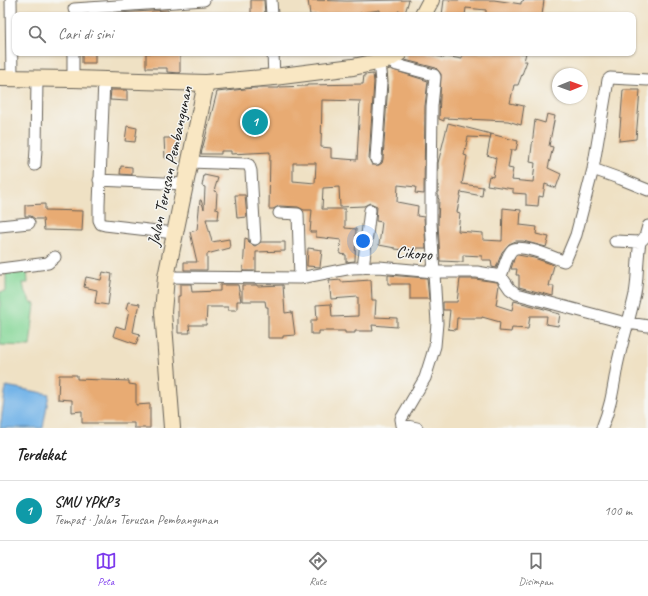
<!DOCTYPE html>
<html lang="id">
<meta charset="utf-8">
<style>
body{margin:0;font-family:Caveat,sans-serif;background:#f2f2f2;color:#222}
.compass{position:absolute;left:552px;top:68px;width:36px;height:36px;border-radius:50%;background:#fff;box-shadow:0 1px 3px #0004;rotate:89deg}
.you{position:absolute;left:363px;top:241px;width:14px;height:14px;margin:-10px;border:3px solid #fff;border-radius:50%;background:#1a73e8;box-shadow:0 0 0 6px #1a73e833}
.badge{display:grid;place-items:center;width:26px;height:26px;border-radius:50%;background:#7c3aed;color:#fff;font-size:13px;font-weight:700}
.pin{position:absolute;translate:-50% -50%;border:2px solid #fff;box-shadow:0 1px 4px #0006}
.list{margin:0;padding:0;list-style:none}
h2{display:flex;justify-content:space-between;align-items:center;height:52px;margin:0;padding:0 16px;font-size:17px}
h2 small{font-size:13px;font-weight:400;color:#767676}
.list li{display:grid;grid-template-columns:26px 1fr auto;gap:12px;align-items:center;box-sizing:border-box;height:60px;padding:0 16px;border-top:1px solid #e0e0e0}
.list b{display:block;font-size:15px;white-space:nowrap}
.list p{margin:0;font-size:13px;white-space:nowrap;color:#767676}
.list em{font-size:13px;font-style:normal;color:#767676}
.icon{flex:none;width:22px;height:22px;fill:none;stroke:currentColor;stroke-width:2;stroke-linecap:round;stroke-linejoin:round}
.map{position:relative;flex:none;width:648px;height:428px;overflow:hidden}
.search{position:absolute;background:#fff;box-shadow:0 1px 3px #0004;left:12px;right:12px;top:12px;height:44px;display:flex;align-items:center;gap:10px;box-sizing:border-box;padding:0 14px;border-radius:8px;color:#767676;font-size:15px}
.sheet{height:112px;background:#fff}
nav{display:flex;justify-content:space-around;align-items:center;box-sizing:border-box;height:56px;border-top:1px solid #e0e0e0;background:#fff;font-size:11px;color:#767676}
nav a{display:grid;justify-items:center;gap:2px}
nav .on{color:#7c3aed}
.map>svg:first-child{display:block}
.green{fill:#86d798;stroke:#517a5a}
.water{fill:#73b4e8;stroke:#486882}
.building{fill:#e8ab73;fill-rule:evenodd}
.lines{fill:none;stroke-linecap:round;stroke-linejoin:round}
.street-casing{stroke:#666157;stroke-width:13}
.secondary-casing{stroke:#666157;stroke-width:18}
.street{stroke:#fff;stroke-width:11}
.secondary{stroke:#f9e7c3;stroke-width:16}
.labels{text-anchor:middle;dominant-baseline:central;stroke-width:3;stroke-linejoin:round;paint-order:stroke}
.street-label{font-size:17px;fill:#1c1c1c;stroke:#f6f6f2}
</style>
<div class="map">
<svg width="648" height="428" viewBox="0 0 648 428">
<rect width="100%" height="100%" fill="#f6f6f2"/>
<filter id="ink" filterUnits="userSpaceOnUse"><feTurbulence type="fractalNoise" baseFrequency=".025" numOctaves="2"/><feDisplacementMap in="SourceGraphic" scale="8" xChannelSelector="R" yChannelSelector="G"/><feConvolveMatrix kernelMatrix="1 2 1 2 8 2 1 2 1" color-interpolation-filters="sRGB"/></filter>
<filter id="wash" filterUnits="userSpaceOnUse"><feTurbulence type="fractalNoise" baseFrequency=".012" numOctaves="4" result="noise"/><feDisplacementMap in="SourceGraphic" scale="16" xChannelSelector="R" yChannelSelector="G"/><feGaussianBlur stdDeviation="0.9" result="paint"/><feColorMatrix in="noise" values="0 0 0 0 0 0 0 0 0 0 0 0 0 0 0 0 0 1.4 0 .05"/><feComposite in="paint" operator="in"/></filter>
<g filter="url(#wash)">
<rect width="100%" height="100%" fill="#efe1c4"/>
<!-- green -->
<path class="green" d="M27 269 28 283H23L25 293 28 296 30 302 35 304 30 346 0 345V292L6 291V273Z"/>
<!-- water -->
<path class="water" d="M6 386 49 394 43 428H0Z"/>
<g id="blocks">
<!-- building -->
<path class="building" d="M251 0H264L265 15H251Z
M308 0 347 1 409 0 405 13 398 11 397 15H380V10L360 13V15H310Z
M444 0H494L521 4V2L524 0H544L542 15H486V10L466 8 465 15H442Z
M168 10V15H118V13Z
M82 53H95V63H82Z
M146 53H180V73L167 72V68H146Z
M408 53H428L444 58 445 56 462 59V53H526L524 61H527L518 85H514L510 103 524 106 521 125 508 121 444 118V121L439 119 441 74 436 68 405 60Z
M390 69 428 81 425 106 424 194 415 193 416 187 398 185 397 202 418 206 417 216 424 217 426 248H416L415 251 395 249V248L379 245 382 222 376 221 377 206 370 203 364 206 340 207 339 187 323 188 322 209H345V228L356 229 355 261 346 262V255L340 254 341 240 316 237V232H310L312 210H304L298 207 279 206 273 209H269L270 152 231 154V151H221V154H201L217 92 253 88H279V87L307 86V85L363 84 364 75 373 74 374 82 369 159 372 165H379L382 163 383 159 388 82 387 70ZM322 100 360 101 357 160 331 158V148L321 147ZM293 163H316L315 183 293 181Z
M111 90H127V101L110 100Z
M623 90H640L636 139 619 141Z
M547 114 555 116 549 146 553 147 548 168 561 174 556 188 545 184 543 197 539 196 538 206 526 205V194L513 193V189L487 185 489 176 493 177 496 158 487 155 491 134 518 141 516 150H511L508 168 513 169 511 180 533 182 535 163 530 162 535 120 545 123Z
M448 123 491 134 490 138 468 137 464 155 467 156 462 184 483 187 482 196 461 192 457 212 460 213 458 231 483 233V240L502 241 503 208 521 210 520 225 537 227 536 234 549 237 546 247 523 241H516L509 244 502 252 496 268 492 267 491 260H482V256L463 255V262L440 261 438 223 439 199 438 198V163Z
M127 126 137 128 135 142 125 141Z
M164 138H177V158H165Z
M121 166 132 167V175L120 174Z
M204 175 218 178 214 191 217 192 216 209 219 210 218 219H206L212 242 229 239 230 248 207 254V270H184V262H197L190 232 197 230 200 200H201L204 209 205 187 202 186Z
M235 195H245L247 217 237 218Z
M45 204V210L83 211 82 231 44 230 43 219H35L31 216H25V205Z
M245 238 248 239 249 243 255 246 261 242H285V251L256 252V271H243Z
M308 248 322 250 320 267 307 266Z
M518 255 534 258 554 265 549 286H554L553 296 519 287V275H516L517 269H511L514 259Z
M103 272 112 274 108 305 95 303 97 290 84 287 86 277 101 280Z
M388 275 427 278 429 299H410V284H388Z
M460 279H475L497 282 499 285 496 305 512 310 514 301 552 311V312L560 314 558 326 546 324 547 316H530L528 329 512 328 511 332 499 331 500 322 482 317V318H457L456 330 448 329 450 310H443V302H457Z
M341 280V282L371 280 372 300H376L375 317 397 318V327L372 325 373 331H355V333H345V331H319V334H311V320H317L316 305 331 304 332 317 358 316V297L331 299 329 281Z
M180 284H191L192 292 220 291V285H238L241 301H237V310H228V307H207L206 325H189L190 333H178V296H180Z
M242 285H257V286L283 285 285 313 292 312 295 335 283 336V338H268V307H266L265 301H242Z
M128 302 140 304 138 312 137 311 133 332 140 334 136 344 113 336 116 326 125 329 129 310 126 309Z
M59 375H77V379L129 381V384L136 385V405L150 404V428H134V423H82V411L72 412V400L58 399Z"/>
</g>
</g>
<g filter="url(#ink)">
<use href="#blocks" fill-opacity="0" stroke="#666157" stroke-width="1"/>
<g class="lines">
<defs>
<path id="street" d="M11 0 12 79
M271 0 272 15
M74 9 204 0
M273 53 274 77
M387 60 397 65 434 75 435 77 432 106 431 187V223L437 323 435 346 425 378 401 419 402 425 417 428
M73 79V53
M104 80 99 204V220L101 224 105 225 174 233
M376 159 381 82 379 62
M189 162 246 164 249 165 251 171 255 239
M35 165 36 149 37 79
M593 169 621 179 648 190
M99 180 185 184
M279 213 298 214 300 278
M0 226 29 223
M615 241 640 242 645 237 648 226
M363 268 370 210
M0 269 48 263 55 257
M501 276C504 269 506 256 512 250 520 243 552 257 561 260L564 261 566 259 576 235 593 169 608 80 610 78 648 80
M166 277 300 278 352 268 379 267 434 272H477L501 276 510 289 517 294 622 322 648 326
M602 428C611 406 613 389 617 366 622 341 630 318 635 294 638 277 637 259 640 242"/>
<path id="secondary" d="M423 15 431 0
M0 78 73 79 206 83 274 77 353 67 387 60 399 53
M172 428 163 312 166 277 206 83"/>
</defs>
<!-- street casing -->
<use href="#street" class="street-casing"/>
<!-- secondary casing -->
<use href="#secondary" class="secondary-casing"/>
<!-- street -->
<use href="#street" class="street"/>
<!-- secondary -->
<use href="#secondary" class="secondary"/>
</g>
</g>
<g class="labels">
<!-- street labels -->
<g class="street-label">
<text transform="translate(170 166) rotate(-78)">Jalan Terusan Pembangunan</text>
<text transform="translate(414 253) rotate(5)">Cikopo</text>
</g>
</g>
</svg>
<svg class="compass" viewBox="-18 -18 36 36"><path d="M0-13l5 13h-10z" fill="#e53935"/><path d="M0 13l5-13h-10z" fill="#767676"/></svg>
<div class="you"></div>
<div class="pin badge" style="left:255px;top:122px;background:#0f9aa8">1</div>
<div class="search"><svg class="icon" aria-label="search" viewBox="0 0 24 24"><circle cx="10" cy="10" r="6"/><path d="M15 15l6 6"/></svg>Cari di sini</div>
</div>
<section class="sheet">
<h2>Terdekat<small></small></h2>
<ul class="list">
<li><span class="badge" style="background:#0f9aa8">1</span><div><b>SMU YPKP3</b><p>Tempat · Jalan Terusan Pembangunan</p></div><em>100 m</em></li>
</ul>
</section>
<nav>
<a class="on"><svg class="icon" aria-label="map" viewBox="0 0 24 24"><path d="M3 6l6-2 6 2 6-2v14l-6 2-6-2-6 2zM9 4v14M15 6v14"/></svg>Peta</a>
<a><svg class="icon" aria-label="directions" viewBox="0 0 24 24"><path d="M12 3l9 9-9 9-9-9zM9 14v-3h6M13 9l2 2-2 2"/></svg>Rute</a>
<a><svg class="icon" aria-label="saved" viewBox="0 0 24 24"><path d="M7 4h10v16l-5-4-5 4z"/></svg>Disimpan</a>
</nav>
